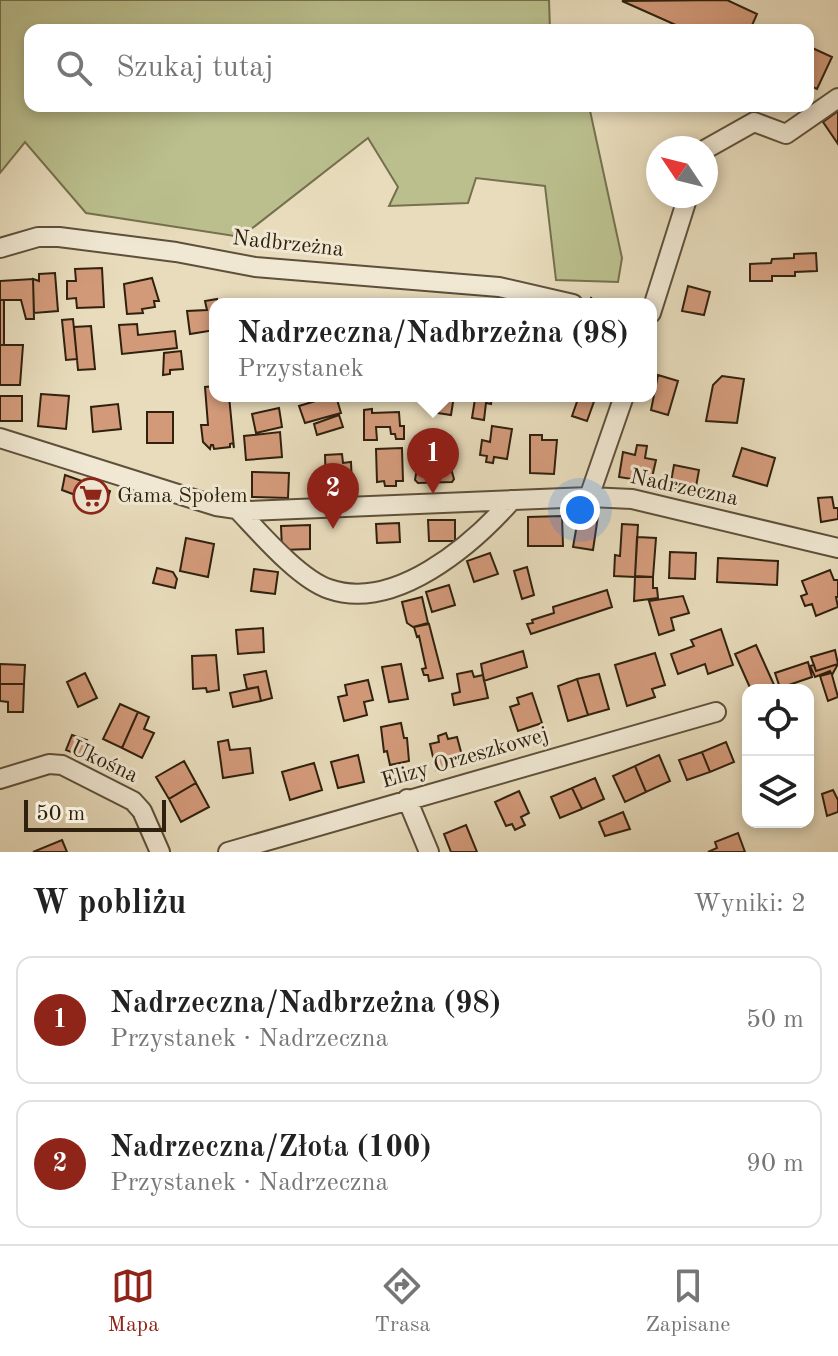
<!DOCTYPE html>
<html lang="pl">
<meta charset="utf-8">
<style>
body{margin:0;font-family:"Old Standard TT",serif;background:#f6f6f6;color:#222}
.controls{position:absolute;right:24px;bottom:24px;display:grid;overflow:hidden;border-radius:16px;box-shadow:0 4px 12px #0003}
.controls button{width:72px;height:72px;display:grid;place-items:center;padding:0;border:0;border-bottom:2px solid #e0e0e0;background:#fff;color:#222;font:40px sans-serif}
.compass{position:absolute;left:646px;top:136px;width:72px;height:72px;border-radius:50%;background:#fff;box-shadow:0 4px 12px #0003;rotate:305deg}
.scale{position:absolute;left:24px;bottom:20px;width:142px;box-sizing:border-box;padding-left:8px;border:4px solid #30210e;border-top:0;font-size:22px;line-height:28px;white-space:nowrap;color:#30210e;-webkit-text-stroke:6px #f0e8d3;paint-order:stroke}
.you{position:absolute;left:580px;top:510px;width:28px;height:28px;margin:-20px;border:6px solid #fff;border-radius:50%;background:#1a73e8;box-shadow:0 0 0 12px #1a73e833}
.badge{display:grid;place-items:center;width:52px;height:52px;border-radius:50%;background:#8f2418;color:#fff;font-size:26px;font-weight:700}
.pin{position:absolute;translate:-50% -66px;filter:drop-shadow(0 2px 4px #0008)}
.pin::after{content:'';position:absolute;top:42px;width:28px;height:24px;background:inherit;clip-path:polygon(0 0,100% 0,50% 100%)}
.popup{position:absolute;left:209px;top:298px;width:448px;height:104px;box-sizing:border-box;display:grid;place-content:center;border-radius:16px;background:#fff;filter:drop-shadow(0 2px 6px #0005);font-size:26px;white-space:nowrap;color:#767676}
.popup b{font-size:30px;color:#222}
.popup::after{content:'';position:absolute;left:50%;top:100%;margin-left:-16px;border:16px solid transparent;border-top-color:#fff}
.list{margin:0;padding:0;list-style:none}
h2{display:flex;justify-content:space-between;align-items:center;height:104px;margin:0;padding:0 32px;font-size:34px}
h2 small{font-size:26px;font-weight:400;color:#767676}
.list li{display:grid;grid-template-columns:52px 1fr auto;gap:24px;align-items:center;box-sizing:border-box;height:128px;margin:0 16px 16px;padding:0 16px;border:2px solid #e0e0e0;border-radius:16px}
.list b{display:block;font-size:30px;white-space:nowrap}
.list p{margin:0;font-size:26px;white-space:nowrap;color:#767676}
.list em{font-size:26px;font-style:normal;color:#767676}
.icon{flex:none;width:44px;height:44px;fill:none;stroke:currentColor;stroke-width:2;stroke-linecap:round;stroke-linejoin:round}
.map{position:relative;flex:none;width:838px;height:852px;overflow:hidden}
.search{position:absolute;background:#fff;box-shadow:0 4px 12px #0003;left:24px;right:24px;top:24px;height:88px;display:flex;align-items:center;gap:20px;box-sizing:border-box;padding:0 28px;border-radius:16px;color:#767676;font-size:30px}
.sheet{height:392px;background:#fff}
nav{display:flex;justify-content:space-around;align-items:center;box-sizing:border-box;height:112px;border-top:2px solid #e0e0e0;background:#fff;font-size:22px;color:#767676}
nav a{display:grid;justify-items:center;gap:4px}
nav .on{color:#8f2418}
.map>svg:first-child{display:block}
.green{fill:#babf8d;stroke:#75704e;stroke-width:2}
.building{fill:#d39a7a;stroke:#30210e;stroke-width:2}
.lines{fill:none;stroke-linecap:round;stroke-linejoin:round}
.minor-casing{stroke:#5e503a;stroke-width:22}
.path{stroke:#30210e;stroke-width:3;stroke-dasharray:2 4;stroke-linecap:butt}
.minor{stroke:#f0e8d3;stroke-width:18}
.labels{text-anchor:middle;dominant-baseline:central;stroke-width:6;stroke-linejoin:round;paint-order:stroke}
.street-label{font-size:22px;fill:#30210e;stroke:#f0e8d3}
.poi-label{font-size:22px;fill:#30210e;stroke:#f0e8d3;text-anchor:start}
</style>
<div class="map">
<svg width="838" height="852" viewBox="0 0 838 852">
<rect width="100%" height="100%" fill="#e8dcbc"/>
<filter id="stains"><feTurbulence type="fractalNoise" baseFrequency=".0025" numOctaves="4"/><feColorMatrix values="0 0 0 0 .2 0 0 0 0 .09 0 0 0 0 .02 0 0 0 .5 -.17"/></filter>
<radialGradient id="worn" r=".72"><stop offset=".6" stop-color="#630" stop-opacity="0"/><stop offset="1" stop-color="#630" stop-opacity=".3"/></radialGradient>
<!-- green -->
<path class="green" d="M0 0H549L550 30H30V106H589L622 258 618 282 556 280 545 186 476 178 468 203 389 206 398 187 368 138 241 237 86 213 25 142 0 173Z"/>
<!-- building -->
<path class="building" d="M727 0 757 14 750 30H687L622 1Z
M808 46 832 57 817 89 808 85Z
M838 111V144L823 122Z
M816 253 817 271 795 272V276H772V281H750V264L771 263 772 259 794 258V254Z
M102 268 104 307 77 308 76 298 67 299V281H76L75 269Z
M55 273 58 311 34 313 33 279 39 281V274Z
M152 278 159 301H154L155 307 142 309 143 313 127 314 124 284Z
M33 279 34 319H26L21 300H0V281Z
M688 286 710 292 704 315 682 311Z
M217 299 215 330 190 334 187 311 207 310 205 301Z
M0 300H4V345H0V358Z
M73 319 77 359 66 360 62 320Z
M137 324 138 335 175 331 177 348 122 354 119 325Z
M91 326 95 369 78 370 74 327Z
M0 345H23L20 385H0Z
M181 351 183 369 170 370V374L163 375 164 353Z
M658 375 678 381 668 415 651 410Z
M722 376 744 379 737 423 706 421 713 385Z
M215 386V396H229L234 448 233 443 230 444V447L214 449 213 445H211L210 449 203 442 201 425H208L205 387Z
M41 394 69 396 66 429 38 426Z
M0 396H22V421H0Z
M332 396H336L341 413 305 423 299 406Z
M433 396H454L451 415 431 412Z
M482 396H492L491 404 486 403 484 420 472 418 475 399 482 400Z
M579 396H596L587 421 572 416Z
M118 404 121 429 93 432 91 407Z
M279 408 282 427 256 433 252 414Z
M372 409V413L399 412 400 426H404V439H396L395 434H391L390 427H376L377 440H364V410Z
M147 412H173V443H147Z
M339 415 343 427 317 435 314 424Z
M492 426 512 429 507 459 494 457 493 463 486 462 487 456 480 455 482 440 490 442Z
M280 432 282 457 246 460 244 436Z
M530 435H542V440H557L554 474 530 473Z
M421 442 446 451 454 479 452 482 418 483 415 480 417 468 421 465Z
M637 445 647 446 645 458 656 460 651 482 619 477 623 452 635 455Z
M402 448 403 481H396V486H385L384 481 377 482 376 449Z
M742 448 775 458 767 486 733 476Z
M342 454 343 463 351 462 352 487 326 488 325 455Z
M674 465 699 470 695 492 670 487Z
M252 472 289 473 288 498 252 497Z
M65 475 110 491 105 506 62 490Z
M832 497 834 508H838V519L821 522 818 498Z
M579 513 598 516 593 550 573 547Z
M562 516 563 546H528V517Z
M428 520H455V541H429Z
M399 523 400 542 377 543 376 524Z
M622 524 638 525 635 577 614 576 615 555 620 556Z
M310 525V549L282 550 281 526Z
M637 537 656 538 653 577 635 576Z
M186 538 214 544 208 577 180 571Z
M670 552 696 553 695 579 669 578Z
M490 553 498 574 474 582 467 561Z
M718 558 778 561 777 585 717 582Z
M527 567 534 595 522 599 514 571Z
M157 568 173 572 177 579 175 588 153 583Z
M254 569 278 572 275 594 251 591Z
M830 570 834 580H838V597H836L838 607 816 616 812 604 805 606 801 596 807 594 802 581Z
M635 577H653V588H657L658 598 634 601Z
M449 585 455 605 432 612 426 592Z
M607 590 612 607 531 634 527 624 533 623 532 620 554 613 553 607Z
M683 596 689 613 671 618 674 630 659 635 649 601Z
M422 597 428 623 413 627 407 623 402 602Z
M429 624 443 678 429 681 428 675H424L422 669 426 668 419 636 417 637 414 627Z
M263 628 264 652 238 654 236 630Z
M721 629 733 665 708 674 705 664 678 674 671 654 694 646 691 640Z
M756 645 775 687 767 690H751L735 654Z
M835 650 838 664 816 671 811 657Z
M523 651 527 667 484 681 481 664Z
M655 653 665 685 652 689 655 697 627 706 615 665Z
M216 655 219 690 207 692 206 688 193 689 192 656Z
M808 662 812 677 780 688 775 673Z
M0 664 25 665 24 684H0Z
M401 664 408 699 389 702 382 667Z
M838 664 832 675 838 697 828 701 820 676 831 673 830 671 815 677 810 666 814 665 816 671Z
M266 671 272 698 261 701 258 687 247 689 244 675Z
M472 671 474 677 483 675 488 698 454 705 452 694 460 692 457 674Z
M85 673 97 698 78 707 67 682Z
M599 674 609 709 588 715 577 679Z
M577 679 588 715 568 721 558 686Z
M368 680 373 700 364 702 367 715 344 721 338 697 347 695 345 685Z
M0 684H24L23 712H8V702L0 701Z
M258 687 261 701 233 707 230 693Z
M532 693 542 723 518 731 510 707 519 704 517 698Z
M120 704 138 712 122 748 103 739Z
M138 712 149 717 144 729 154 733 142 758 122 748Z
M401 723 404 738H407L409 761 390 765 387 751 384 752 381 727Z
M446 733 448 739 457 737 464 763 436 770 430 744 439 742 438 736Z
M72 735 87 740 81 756 66 750Z
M228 740 230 750 250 748 253 773 223 778 218 742Z
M726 742 734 762 710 772 702 752Z
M702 752 710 772 687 780 679 760Z
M358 755 364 782 338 788 331 762Z
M659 755 670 781 646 792 635 766Z
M184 761 196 783 169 799 156 777Z
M314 763 322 790 290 800 282 772Z
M635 766 646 792 625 802 613 776Z
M595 778 604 799 582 809 572 788Z
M196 783 209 807 181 822 169 799Z
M572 788 582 809 560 818 551 797Z
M833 790 838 800V812L827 816 822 794Z
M519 791 529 813 521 817 525 825 515 830 512 824 506 826 495 802Z
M623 812 630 829 605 836 599 822Z
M466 825 477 852H451L444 834Z
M738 833 745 852H708L717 848 715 842Z
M62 840 67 852H33Z"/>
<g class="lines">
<defs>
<path id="minor" d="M706 149 754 122 786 134 838 98
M0 248 38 237H59L176 252 255 267 499 287 573 304
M651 313 688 196
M0 438 216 506 250 511 589 497 632 499 838 548
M589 497 624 396
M237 509C260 533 299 579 329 589 395 612 472 545 512 500
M0 779 49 764 62 765 133 801 142 811 160 852
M407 799 429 852
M228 852 716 712"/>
</defs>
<!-- minor casing -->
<use href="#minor" class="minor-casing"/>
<!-- path -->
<path class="path" d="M590 298 609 304"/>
<!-- minor -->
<use href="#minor" class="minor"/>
</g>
<!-- icons -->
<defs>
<symbol id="supermarket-ring" viewBox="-11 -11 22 22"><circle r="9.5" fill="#f0e8d3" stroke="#8f2418" stroke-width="1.5"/><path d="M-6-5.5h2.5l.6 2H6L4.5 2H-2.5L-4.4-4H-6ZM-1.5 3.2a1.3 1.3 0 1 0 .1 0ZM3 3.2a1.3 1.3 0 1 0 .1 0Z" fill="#8f2418"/></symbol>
</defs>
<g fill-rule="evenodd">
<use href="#supermarket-ring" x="71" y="476" width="40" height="40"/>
</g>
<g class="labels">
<!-- street labels -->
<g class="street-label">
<text transform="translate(288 244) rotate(6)">Nadbrzeżna</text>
<text transform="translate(684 488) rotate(12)">Nadrzeczna</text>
<text transform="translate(465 758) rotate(-16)">Elizy Orzeszkowej</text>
<text transform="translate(104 762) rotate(25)">Ukośna</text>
</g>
<!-- poi labels -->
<g class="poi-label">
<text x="117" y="496">Gama Społem</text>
</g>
</g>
<rect width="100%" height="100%" filter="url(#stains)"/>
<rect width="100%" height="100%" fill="url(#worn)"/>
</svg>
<div class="controls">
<button><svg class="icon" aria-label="locate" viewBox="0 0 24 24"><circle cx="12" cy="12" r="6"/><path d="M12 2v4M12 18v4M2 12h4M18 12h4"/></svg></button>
<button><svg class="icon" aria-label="layers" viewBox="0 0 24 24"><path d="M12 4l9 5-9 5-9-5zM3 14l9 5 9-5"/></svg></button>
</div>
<svg class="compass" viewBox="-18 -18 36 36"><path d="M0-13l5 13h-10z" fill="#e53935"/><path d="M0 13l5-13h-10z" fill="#767676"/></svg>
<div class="scale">50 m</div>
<div class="you"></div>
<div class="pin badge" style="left:433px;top:494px">1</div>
<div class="popup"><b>Nadrzeczna/Nadbrzeżna (98)</b>Przystanek</div>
<div class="pin badge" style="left:333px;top:529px">2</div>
<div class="search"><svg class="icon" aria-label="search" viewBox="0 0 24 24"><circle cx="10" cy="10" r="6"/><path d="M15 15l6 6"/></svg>Szukaj tutaj</div>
</div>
<section class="sheet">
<h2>W pobliżu<small>Wyniki: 2</small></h2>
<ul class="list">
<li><span class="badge">1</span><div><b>Nadrzeczna/Nadbrzeżna (98)</b><p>Przystanek · Nadrzeczna</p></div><em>50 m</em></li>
<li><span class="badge">2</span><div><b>Nadrzeczna/Złota (100)</b><p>Przystanek · Nadrzeczna</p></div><em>90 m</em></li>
</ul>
</section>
<nav>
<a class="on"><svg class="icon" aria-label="map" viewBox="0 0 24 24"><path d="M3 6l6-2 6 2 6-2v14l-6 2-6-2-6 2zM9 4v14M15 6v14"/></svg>Mapa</a>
<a><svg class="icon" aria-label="directions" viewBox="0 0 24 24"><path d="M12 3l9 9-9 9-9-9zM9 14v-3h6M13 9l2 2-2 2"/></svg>Trasa</a>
<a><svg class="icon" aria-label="saved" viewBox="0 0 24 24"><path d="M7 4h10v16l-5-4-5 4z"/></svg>Zapisane</a>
</nav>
